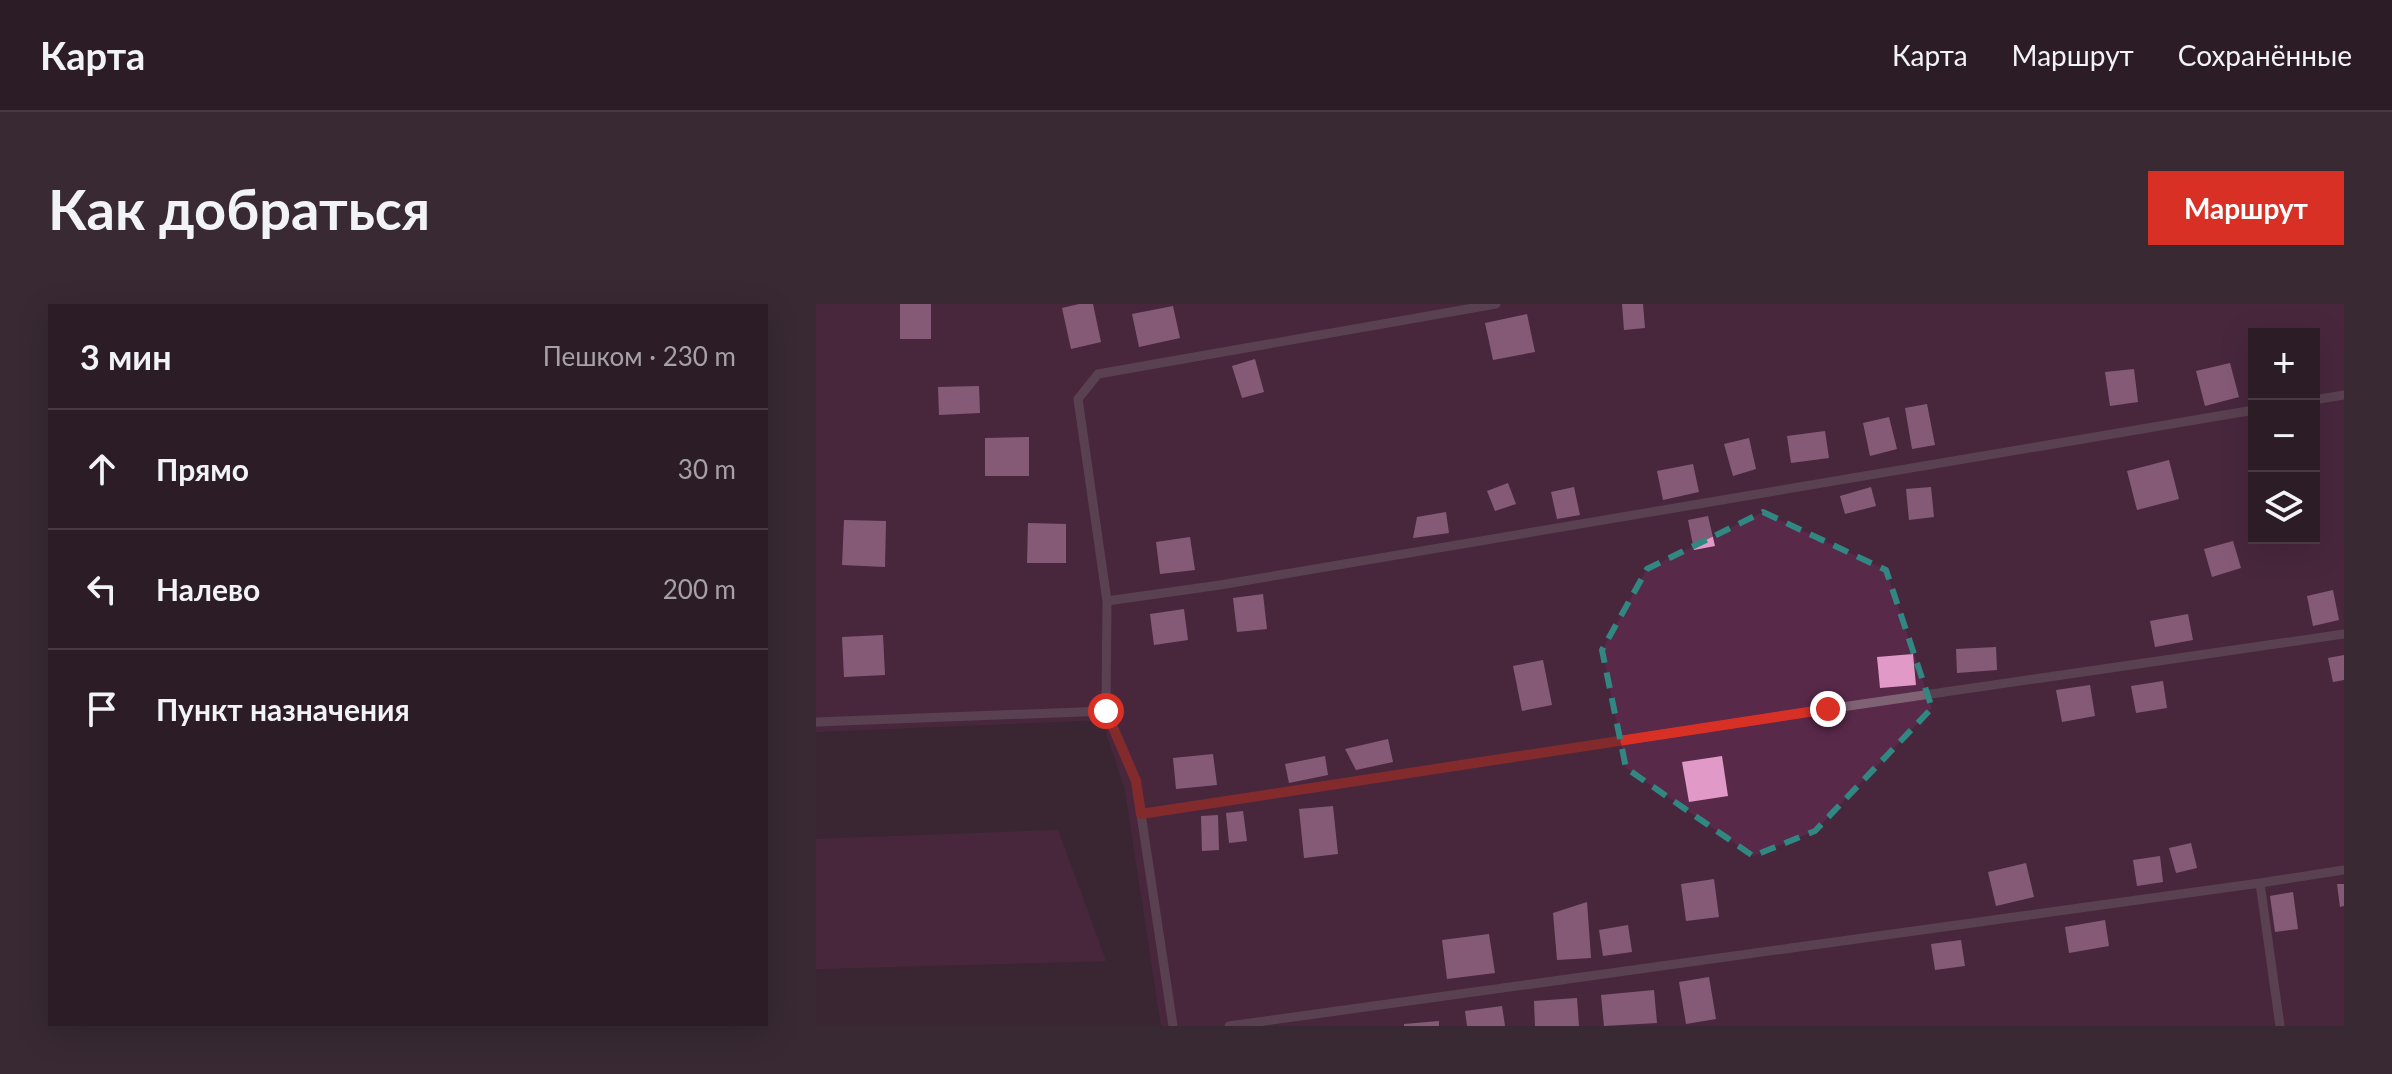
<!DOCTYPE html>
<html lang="ru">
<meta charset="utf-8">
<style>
body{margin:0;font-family:Lato,sans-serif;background:#382932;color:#f1f3f6}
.controls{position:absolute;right:24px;top:24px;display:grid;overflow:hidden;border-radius:0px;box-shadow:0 8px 32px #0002}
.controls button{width:72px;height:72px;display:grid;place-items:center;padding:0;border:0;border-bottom:2px solid #483a43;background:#2c1c26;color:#f1f3f6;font:40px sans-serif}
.stop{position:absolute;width:24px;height:24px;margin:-18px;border:6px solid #d93025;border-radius:50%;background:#fff}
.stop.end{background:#d93025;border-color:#fff;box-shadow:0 2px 8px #0008}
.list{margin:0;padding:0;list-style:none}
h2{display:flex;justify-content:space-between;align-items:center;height:104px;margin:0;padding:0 32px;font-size:34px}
h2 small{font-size:26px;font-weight:400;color:#a6a1a7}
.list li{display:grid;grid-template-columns:52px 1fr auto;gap:24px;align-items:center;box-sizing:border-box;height:120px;padding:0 32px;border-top:2px solid #483a43}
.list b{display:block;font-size:30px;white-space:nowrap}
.list em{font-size:26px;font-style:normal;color:#a6a1a7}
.icon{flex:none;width:44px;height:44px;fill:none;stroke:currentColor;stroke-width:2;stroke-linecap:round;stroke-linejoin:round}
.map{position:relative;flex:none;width:1528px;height:722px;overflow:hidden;border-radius:0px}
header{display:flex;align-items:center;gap:48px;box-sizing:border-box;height:112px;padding:0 40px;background:#2c1c26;border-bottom:2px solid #483a43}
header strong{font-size:38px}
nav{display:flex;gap:44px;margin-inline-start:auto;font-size:28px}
.intro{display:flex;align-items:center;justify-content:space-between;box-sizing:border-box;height:192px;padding:0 48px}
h1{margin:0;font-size:56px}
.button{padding:20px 36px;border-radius:0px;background:#d93025;color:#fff;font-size:28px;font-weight:700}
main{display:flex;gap:48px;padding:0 48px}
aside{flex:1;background:#2c1c26;border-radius:0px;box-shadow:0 8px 32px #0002}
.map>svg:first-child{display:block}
.green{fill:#59294a;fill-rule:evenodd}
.building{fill:#e199c8}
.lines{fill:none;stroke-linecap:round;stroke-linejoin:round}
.lane{stroke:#806275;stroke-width:9}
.route{stroke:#d93025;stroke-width:10}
.marked{fill:none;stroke:#318781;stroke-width:6;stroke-dasharray:16 10;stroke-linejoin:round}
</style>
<header>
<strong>Карта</strong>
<nav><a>Карта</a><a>Маршрут</a><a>Сохранённые</a></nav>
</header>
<div class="intro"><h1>Как добраться</h1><a class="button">Маршрут</a></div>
<main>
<aside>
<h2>3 мин<small>Пешком · 230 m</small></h2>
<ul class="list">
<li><svg class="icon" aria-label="ahead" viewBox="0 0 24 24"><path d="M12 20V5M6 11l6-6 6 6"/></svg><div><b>Прямо</b></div><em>30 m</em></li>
<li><svg class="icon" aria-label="left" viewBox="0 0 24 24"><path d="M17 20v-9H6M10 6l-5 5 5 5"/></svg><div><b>Налево</b></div><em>200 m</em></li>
<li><svg class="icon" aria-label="arrive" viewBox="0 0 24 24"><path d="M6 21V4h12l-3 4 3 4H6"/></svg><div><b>Пункт назначения</b></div></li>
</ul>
</aside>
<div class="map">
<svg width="1528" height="722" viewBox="0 0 1528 722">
<rect width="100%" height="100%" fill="#3a2633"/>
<!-- green -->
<path class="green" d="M0 0H1528V722H345L309 486 286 416 0 428ZM1438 30H1498V234H1438Z
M242 526 290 657 0 665V535Z"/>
<!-- building -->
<path class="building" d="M84 0H115V35H84Z
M263 0H277L285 38 255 45 246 4Z
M806 0H827L829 24 808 26Z
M357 2 364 34 323 43 316 10Z
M711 10 719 48 677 56 669 19Z
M439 55 448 88 426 94 416 62Z
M1414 59 1423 93 1389 102 1380 67Z
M1318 65 1322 98 1294 102 1289 68Z
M163 82 164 109 123 111 122 83Z
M1111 100 1119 141 1096 145 1089 104Z
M1073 113 1081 145 1054 152 1047 119Z
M1009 127 1013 154 975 159 971 132Z
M213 133V172H169V134Z
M933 134 940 165 917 172 908 140Z
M1353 156 1363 195 1321 206 1311 167Z
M877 160 883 188 847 196 841 167Z
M692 179 700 200 679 207 671 187Z
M758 183 764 211 741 215 735 188Z
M1055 183 1060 202 1029 210 1024 192Z
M1115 183 1118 213 1093 216 1090 185Z
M630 208 633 229 597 234 601 213Z
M892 212 899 242 878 246 872 216Z
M28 216 70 217 69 263 26 261Z
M212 219 250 220V259H211Z
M374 233 379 266 344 270 340 238Z
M1417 237 1425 264 1396 273 1388 245Z
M1517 286 1523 316 1497 322 1491 292Z
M447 290 451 325 421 328 417 294Z
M368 305 372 336 338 341 334 310Z
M1372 310 1377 336 1339 343 1334 317Z
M67 331 69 371 28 373 26 333Z
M1180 343 1181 366 1141 369 1140 345Z
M1097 350 1100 381 1064 384 1061 353Z
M1528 351V376L1517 378 1512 354Z
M727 356 736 401 706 407 697 362Z
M1347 377 1351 404 1320 409 1315 382Z
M1274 381 1279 412 1246 418 1240 386Z
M572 435 577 458 540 466 529 445Z
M397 450 401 481 360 485 357 454Z
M509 452 512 471 473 479 469 460Z
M906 452 912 492 873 498 866 458Z
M517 502 522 550 488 554 483 505Z
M427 507 431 537 413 539 410 509Z
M402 511 403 546 386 547 385 512Z
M1375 539 1381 564 1360 569 1353 544Z
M1344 552 1347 578 1321 582 1317 556Z
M1210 559 1218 593 1180 602 1172 568Z
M898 575 903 613 870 617 865 580Z
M1521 580H1528V602L1524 603Z
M1477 588 1482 625 1459 628 1454 592Z
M771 598 775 654 741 656 737 609Z
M1289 616 1293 642 1253 649 1249 623Z
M812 621 816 648 787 652 783 626Z
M673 630 679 669 631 675 626 636Z
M1145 636 1149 662 1119 666 1115 640Z
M893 673 900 715 870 720 863 678Z
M838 686 841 719 788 722 785 691Z
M761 694 763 722H719L718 697Z
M686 702 689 722H651L649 707Z
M623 717V722H588V720Z"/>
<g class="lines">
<!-- lane -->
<path class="lane" d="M1498 96 1528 91
M291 297 404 281 1438 106
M0 418 290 407
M325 510 1012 405 1528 330
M1444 579 1528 566
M357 722 320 477 290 407 291 297 262 95 282 70 680 0
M413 722 1444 579 1464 722"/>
</g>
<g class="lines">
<!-- route -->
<path class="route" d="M290 407 320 477 325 510 1012 405"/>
</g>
<!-- marked area -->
<path d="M0 0H1528V722H0ZM947 208 1070 266 1116 404 999 527 937 552 810 464 786 346 831 265Z" fill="#3a2633" fill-opacity=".55" fill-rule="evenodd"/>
<path class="marked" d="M947 208 1070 266 1116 404 999 527 937 552 810 464 786 346 831 265Z"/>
</svg>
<div class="controls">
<button>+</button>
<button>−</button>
<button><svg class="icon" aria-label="layers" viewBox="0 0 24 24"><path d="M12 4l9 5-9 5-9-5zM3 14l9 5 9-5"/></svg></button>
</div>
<div class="stop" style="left:290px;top:407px"></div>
<div class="stop end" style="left:1012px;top:405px"></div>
</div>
</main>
